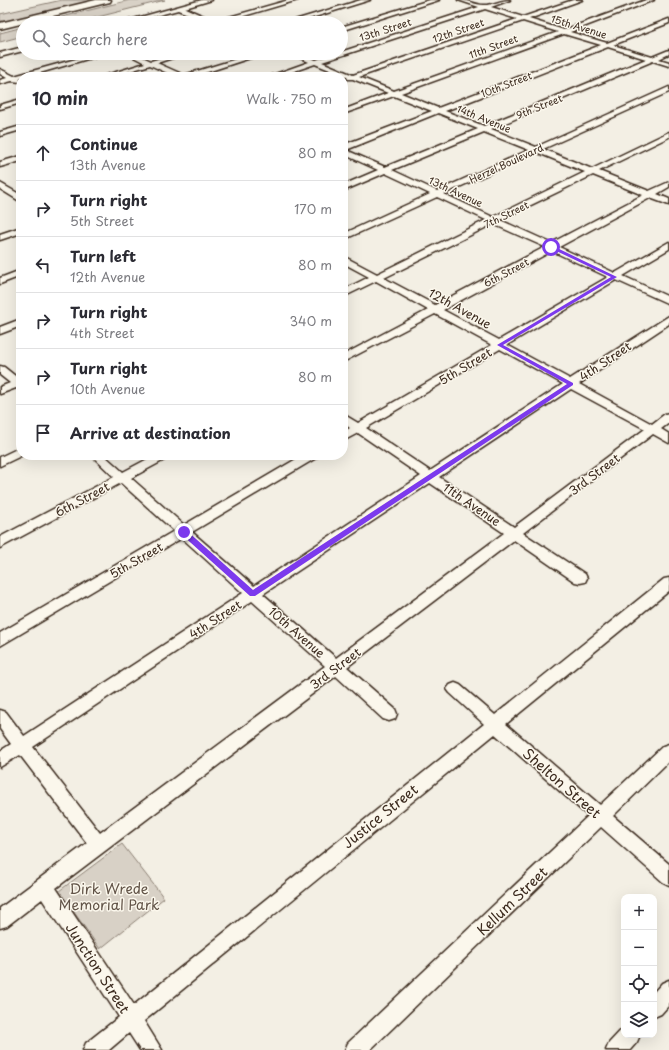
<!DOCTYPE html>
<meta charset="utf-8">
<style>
body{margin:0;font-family:"Playpen Sans",sans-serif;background:#f2f2f3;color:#2b2b33}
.controls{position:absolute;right:12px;bottom:12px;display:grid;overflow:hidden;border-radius:8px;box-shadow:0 4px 16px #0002}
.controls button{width:36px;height:36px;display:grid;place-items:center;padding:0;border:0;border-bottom:1px solid #e1e1e2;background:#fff;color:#2b2b33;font:20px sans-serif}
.stop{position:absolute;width:12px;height:12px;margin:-9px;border:3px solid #7c3aed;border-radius:50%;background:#fff}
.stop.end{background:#7c3aed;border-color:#fff;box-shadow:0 1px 4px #0008}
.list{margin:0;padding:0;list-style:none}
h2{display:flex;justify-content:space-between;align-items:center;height:52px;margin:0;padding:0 16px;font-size:17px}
h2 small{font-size:13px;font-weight:400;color:#7c7c81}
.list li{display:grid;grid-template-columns:26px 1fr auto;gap:12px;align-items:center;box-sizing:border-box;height:56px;padding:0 16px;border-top:1px solid #e1e1e2}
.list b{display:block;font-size:15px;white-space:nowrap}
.list p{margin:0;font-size:13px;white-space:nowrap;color:#7c7c81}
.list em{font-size:13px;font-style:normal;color:#7c7c81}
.icon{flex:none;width:22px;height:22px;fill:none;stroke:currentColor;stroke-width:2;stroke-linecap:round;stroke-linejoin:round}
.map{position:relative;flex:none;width:669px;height:1050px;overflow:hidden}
.search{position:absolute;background:#fff;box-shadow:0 4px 16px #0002;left:16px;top:16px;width:332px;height:44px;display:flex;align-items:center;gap:10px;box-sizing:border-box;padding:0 14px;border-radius:22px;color:#7c7c81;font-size:15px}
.panel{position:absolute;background:#fff;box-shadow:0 4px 16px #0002;left:16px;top:72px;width:332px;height:388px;border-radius:16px}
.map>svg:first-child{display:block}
.green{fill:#d8d1c6;stroke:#8a7e72}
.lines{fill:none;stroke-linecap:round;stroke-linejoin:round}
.minor-casing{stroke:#3b2a1e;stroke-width:3}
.highway-casing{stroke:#3b2a1e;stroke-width:3}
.minor{fill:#fbf7ec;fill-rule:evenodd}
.highway{fill:#fbf7ec;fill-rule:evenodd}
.route{fill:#7c3aed}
.labels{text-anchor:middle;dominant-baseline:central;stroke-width:3;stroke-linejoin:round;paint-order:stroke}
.far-street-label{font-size:10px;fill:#3b2a1e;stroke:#fbf7ec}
.street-label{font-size:12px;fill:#3b2a1e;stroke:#fbf7ec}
.near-street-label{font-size:14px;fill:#3b2a1e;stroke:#fbf7ec}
.near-park-label{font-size:14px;fill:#625448;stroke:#fbf7ec}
</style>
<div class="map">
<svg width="669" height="1050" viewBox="0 0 669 1050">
<rect width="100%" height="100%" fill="#f3efe4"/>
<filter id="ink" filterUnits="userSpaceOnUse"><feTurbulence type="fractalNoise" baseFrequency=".025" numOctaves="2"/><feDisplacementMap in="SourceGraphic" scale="8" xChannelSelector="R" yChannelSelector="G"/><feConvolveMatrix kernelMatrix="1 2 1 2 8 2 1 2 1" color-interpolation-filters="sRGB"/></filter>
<g filter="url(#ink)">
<!-- green -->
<path class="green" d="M62 0H98L12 21H0V14Z
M130 0H165L74 23H38Z
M23 27V36L0 42V33Z
M122 844 164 898 100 949 59 891Z"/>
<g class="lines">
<defs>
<path id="minor" d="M202 0H212L185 8 215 21 289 0H298L220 23H210L178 10 129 23H119Z
M361 0H370L295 23H285Z
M430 0H439L341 31V27Z
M458 0C468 0 475 5 484 5 491 6 501 0 510 0L491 7 523 17 573 0H582L529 19 564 30 646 0H654L570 32 607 43 669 19V23L613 45 652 57 669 50V54L659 59 669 62V66L653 61 491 129 536 147 669 87V92L543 149 592 169 669 132V137L599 171 649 191 669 182V187L657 194 669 199V205L650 198 559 247 615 273 669 242V249L623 276 669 297V304L616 280 507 345 570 379 669 316V324L579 384 652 424 665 414 669 413V423L661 429 669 434V443L653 434 523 533 585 574 587 578 585 582 580 583 575 582 514 540 347 667 395 709 397 714 395 719 389 721 383 719 336 676 56 888 134 1005 484 724 450 693 447 689 450 685 455 683 460 685 495 715 664 579 669 578V591L506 724 600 805 663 746 669 744V761L613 816 669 864V885L663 882 601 827 370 1050H345L348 1043 588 816 495 734 144 1021 162 1050H140L129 1033 109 1050H83L86 1043 119 1017 42 899 7 926 0 928V908L87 843 20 755 0 767V751L11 744 0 729V710L6 712 24 736 243 593 182 538 0 646V633L174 531 121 483 0 548V537L114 477 91 455H104L123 472 155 455H170L168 458 131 478 184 525 303 455H318L316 458 192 532 254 586 421 476 358 433 343 441V432L350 428 343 423V414L358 423 492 345 435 314 343 362V355L428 310 376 281 343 297V290L369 277 343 263V256L377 274 486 220 437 197 343 240V234L430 194 385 173 343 191V185L378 170 343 154V145L432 111 394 96 343 114V110L388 93 353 79H348L347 77 315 64 277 77H267L309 62 289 53H298L316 60 479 7ZM485 9 517 19 353 75 322 62ZM523 21 558 32 394 91 359 77ZM564 34 601 45 438 108 401 93ZM608 47 646 59 484 126 445 111ZM438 113 478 129 385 167 346 150ZM484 132 529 150 437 191 392 170ZM536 152 585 172 493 217 444 194ZM593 175 643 195 551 243 500 220ZM493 224 545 247 435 305 384 278ZM552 251 608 277 499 340 443 310ZM500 349 563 384 430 471 366 428ZM571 389 645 429 514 527 439 477ZM430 483 504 533 336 658 263 594ZM252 601 325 666 100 833 33 747Z
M23 47V51L0 57V53Z
M98 53H108L26 77H21L19 79 21 80 20 82 12 81 0 84V80L7 78 0 74V69L14 76Z
M126 53H134L151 61 178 53H188L157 63 184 75 256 53H266L192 77H176L150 65 110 77H100L145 63Z
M21 99V103L0 109V105Z
M21 126V130L0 136V132Z
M21 156V161L0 167V162Z
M0 183 21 195V202L0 189Z
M21 227V233L0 240V234Z
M21 270V276L0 284V278Z
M21 319V326L0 334V327Z
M0 366 4 367 19 379H21V390L16 388 0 394V387L10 383 0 375Z
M21 447V455H23L0 466V457Z
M669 980V1005L661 1014 654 1017V992L662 983Z
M624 1027V1035H640L637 1042 630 1050H606L609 1043Z"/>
<path id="highway" d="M96 0H111L110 2 0 29V23Z"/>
</defs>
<!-- minor casing -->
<use href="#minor" class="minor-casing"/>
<!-- highway casing -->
<use href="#highway" class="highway-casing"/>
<!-- minor -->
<use href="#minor" class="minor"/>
<!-- highway -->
<use href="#highway" class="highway"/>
</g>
</g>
<!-- route -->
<path class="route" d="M550 246H553L617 277 503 345 573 383V385L255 596H250L181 534V530H186L253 590 567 384 497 345 611 277 550 248Z"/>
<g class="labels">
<!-- far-street labels -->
<g class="far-street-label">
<text transform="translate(579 26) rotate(17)">15th Avenue</text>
<text transform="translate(385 29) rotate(-18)">13th Street</text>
<text transform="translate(458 30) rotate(-19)">12th Street</text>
<text transform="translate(493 46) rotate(-20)">11th Street</text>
<text transform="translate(506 84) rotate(-21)">10th Street</text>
<text transform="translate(539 106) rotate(-22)">9th Street</text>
<text transform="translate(484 118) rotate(22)">14th Avenue</text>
<text transform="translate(506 163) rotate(-25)">Herzel Boulevard</text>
<text transform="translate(456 191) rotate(25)">13th Avenue</text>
<text transform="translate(506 214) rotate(-26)">7th Street</text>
<text transform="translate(506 272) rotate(-28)">6th Street</text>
</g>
<!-- street labels -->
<g class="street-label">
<text transform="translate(460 308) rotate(29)">12th Avenue</text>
<text transform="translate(605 361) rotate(-34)">4th Street</text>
<text transform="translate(465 366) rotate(-31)">5th Street</text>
<text transform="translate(594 474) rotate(-37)">3rd Street</text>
<text transform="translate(82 499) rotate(-28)">6th Street</text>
<text transform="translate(472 504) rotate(34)">11th Avenue</text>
<text transform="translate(136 560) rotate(-30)">5th Street</text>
<text transform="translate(215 619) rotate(-33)">4th Street</text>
<text transform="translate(297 632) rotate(41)">10th Avenue</text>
<text transform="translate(335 668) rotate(-37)">3rd Street</text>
</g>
<!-- near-street labels -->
<g class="near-street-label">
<text transform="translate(562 783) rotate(41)">Shelton Street</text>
<text transform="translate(380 816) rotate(-39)">Justice Street</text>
<text transform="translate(512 901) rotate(-44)">Kellum Street</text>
<text transform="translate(98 968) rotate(57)">Junction Street</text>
</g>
<!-- near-park labels -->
<g class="near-park-label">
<text x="109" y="888">Dirk Wrede<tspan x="109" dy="16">Memorial Park</tspan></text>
</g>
</g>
</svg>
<div class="controls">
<button>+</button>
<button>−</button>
<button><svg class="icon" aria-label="locate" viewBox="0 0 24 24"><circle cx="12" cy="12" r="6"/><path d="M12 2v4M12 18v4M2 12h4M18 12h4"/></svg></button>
<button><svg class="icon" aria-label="layers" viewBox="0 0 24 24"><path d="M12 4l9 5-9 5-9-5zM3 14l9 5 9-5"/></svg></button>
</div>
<div class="stop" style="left:551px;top:247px"></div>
<div class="stop end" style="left:184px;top:532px"></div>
<div class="search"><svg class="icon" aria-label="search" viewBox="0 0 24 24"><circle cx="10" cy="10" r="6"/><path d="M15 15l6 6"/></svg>Search here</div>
<section class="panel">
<h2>10 min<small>Walk · 750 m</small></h2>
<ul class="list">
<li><svg class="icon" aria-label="ahead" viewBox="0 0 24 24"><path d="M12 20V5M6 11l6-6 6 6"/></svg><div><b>Continue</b><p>13th Avenue</p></div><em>80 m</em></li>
<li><svg class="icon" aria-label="right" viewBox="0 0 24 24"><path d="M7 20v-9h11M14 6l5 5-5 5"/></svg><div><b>Turn right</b><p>5th Street</p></div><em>170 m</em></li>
<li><svg class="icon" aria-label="left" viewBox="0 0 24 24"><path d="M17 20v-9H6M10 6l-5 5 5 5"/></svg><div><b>Turn left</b><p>12th Avenue</p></div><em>80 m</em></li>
<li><svg class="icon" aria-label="right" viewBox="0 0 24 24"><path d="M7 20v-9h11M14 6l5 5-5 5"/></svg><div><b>Turn right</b><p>4th Street</p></div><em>340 m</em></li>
<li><svg class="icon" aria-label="right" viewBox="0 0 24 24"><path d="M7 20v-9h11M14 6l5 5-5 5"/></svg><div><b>Turn right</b><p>10th Avenue</p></div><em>80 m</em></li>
<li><svg class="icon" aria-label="arrive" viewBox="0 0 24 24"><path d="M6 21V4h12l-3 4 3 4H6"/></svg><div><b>Arrive at destination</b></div></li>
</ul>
</section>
</div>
